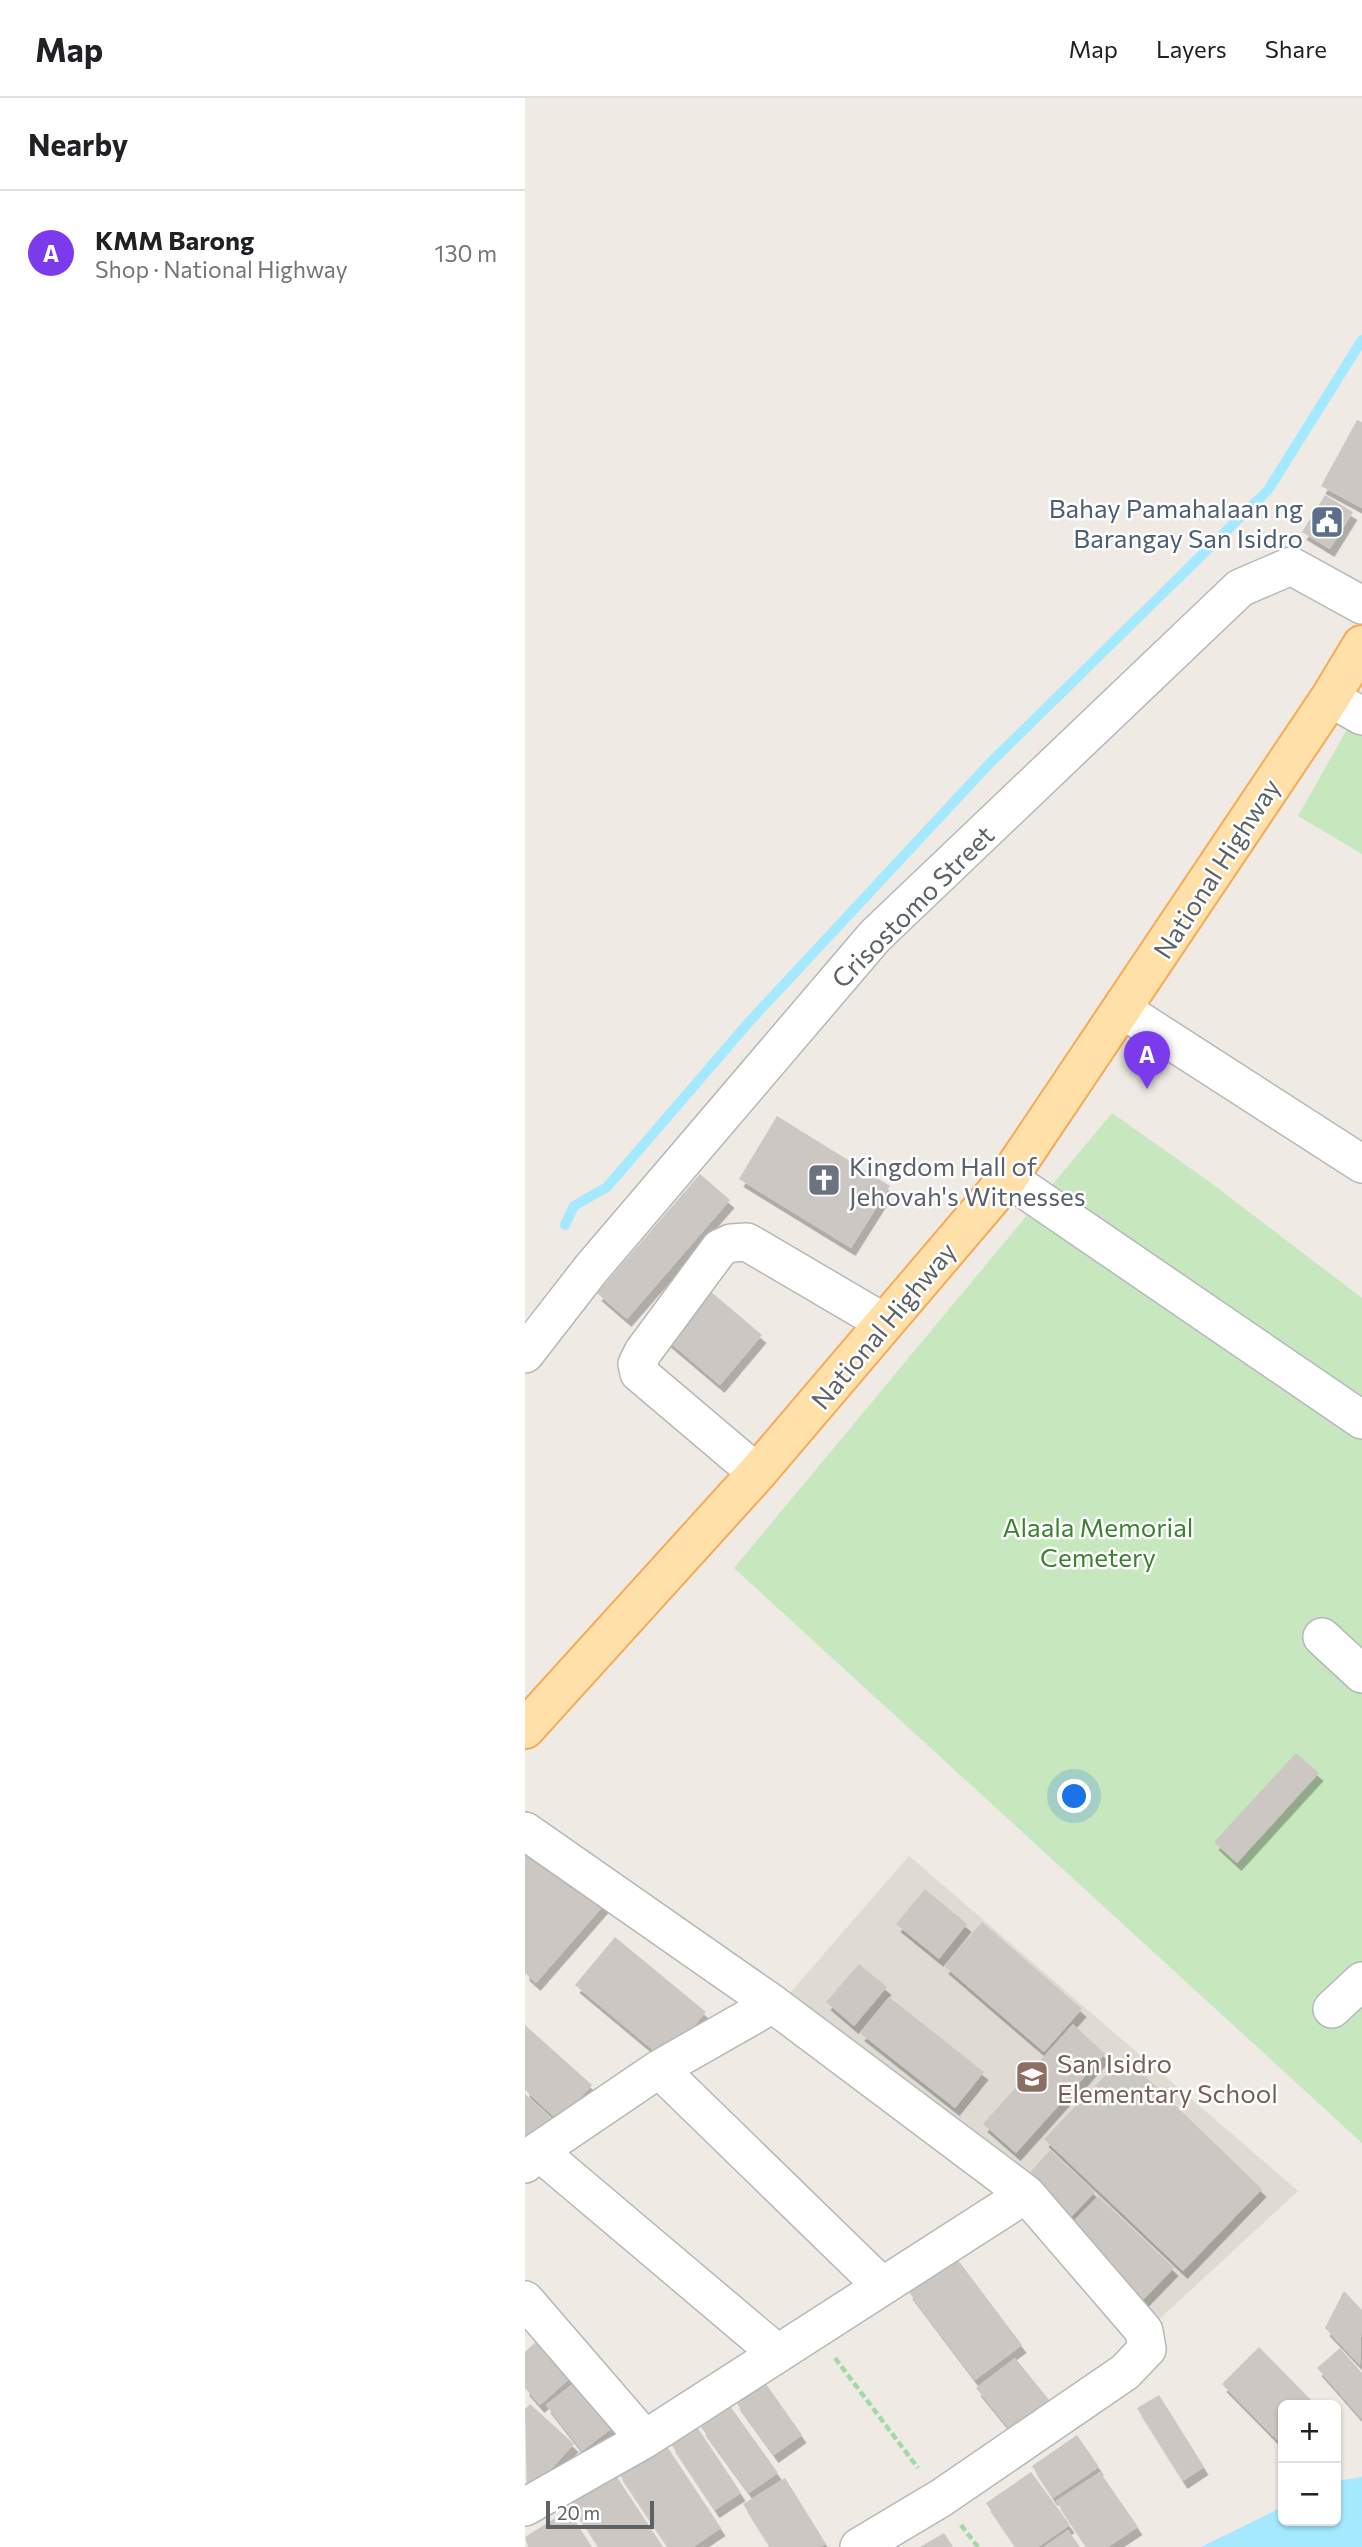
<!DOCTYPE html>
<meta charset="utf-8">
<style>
body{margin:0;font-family:Commissioner,sans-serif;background:#f2f2f2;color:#202124}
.controls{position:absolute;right:21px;bottom:21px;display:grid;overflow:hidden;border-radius:10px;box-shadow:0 2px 5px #0004}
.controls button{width:63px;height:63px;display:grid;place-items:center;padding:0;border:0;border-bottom:2px solid #e0e0e0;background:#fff;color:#202124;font:35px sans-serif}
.scale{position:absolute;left:21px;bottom:18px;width:108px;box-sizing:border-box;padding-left:7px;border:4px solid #5c6265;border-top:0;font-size:19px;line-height:24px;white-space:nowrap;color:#5c6265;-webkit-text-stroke:5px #fff;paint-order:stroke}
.you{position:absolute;left:550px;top:1699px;width:24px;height:24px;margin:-18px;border:5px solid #fff;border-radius:50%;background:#1a73e8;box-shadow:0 0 0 10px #1a73e833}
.badge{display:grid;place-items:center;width:46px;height:46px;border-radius:50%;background:#7c3aed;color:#fff;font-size:23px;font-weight:700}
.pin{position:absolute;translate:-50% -58px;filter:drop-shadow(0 2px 4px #0008)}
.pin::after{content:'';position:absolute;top:37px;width:24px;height:21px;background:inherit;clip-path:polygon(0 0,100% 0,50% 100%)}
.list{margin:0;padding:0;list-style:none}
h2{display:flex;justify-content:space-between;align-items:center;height:91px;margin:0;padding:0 28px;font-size:30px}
h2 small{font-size:23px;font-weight:400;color:#757577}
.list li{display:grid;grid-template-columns:46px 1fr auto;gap:21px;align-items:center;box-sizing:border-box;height:126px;padding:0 28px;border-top:2px solid #e0e0e0}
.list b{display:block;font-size:26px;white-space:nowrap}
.list p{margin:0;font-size:23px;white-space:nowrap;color:#757577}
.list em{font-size:23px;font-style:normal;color:#757577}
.map{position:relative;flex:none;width:837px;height:2449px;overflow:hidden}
header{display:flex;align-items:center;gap:42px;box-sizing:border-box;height:98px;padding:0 35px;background:#fff;border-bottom:2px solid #e0e0e0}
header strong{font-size:33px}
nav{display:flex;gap:38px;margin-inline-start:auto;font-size:24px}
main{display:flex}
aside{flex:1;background:#fff}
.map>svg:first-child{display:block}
.education{fill:#dfdad2}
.green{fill:#c7e7bf}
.water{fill:#a4e9ff}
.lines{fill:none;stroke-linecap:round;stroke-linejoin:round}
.stream{stroke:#a4e9ff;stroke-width:10}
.building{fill:#ccc7c3;filter:url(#shadow)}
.minor-casing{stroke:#b4b8bb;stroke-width:40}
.major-casing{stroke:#f6aa55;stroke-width:42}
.path{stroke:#a2daa6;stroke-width:4.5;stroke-dasharray:7 3.5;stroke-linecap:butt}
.minor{stroke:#fff;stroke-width:37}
.major{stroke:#ffe0a9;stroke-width:38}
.labels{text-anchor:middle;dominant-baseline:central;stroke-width:5;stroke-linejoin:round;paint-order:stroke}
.service-label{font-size:26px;fill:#4e5e75;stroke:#fff;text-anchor:end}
.street-label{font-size:26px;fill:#5c6265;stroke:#fff}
.worship-label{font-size:26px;fill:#5b616d;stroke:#fff;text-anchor:start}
.park-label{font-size:26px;fill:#3c8030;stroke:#fff}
.education-label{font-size:26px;fill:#785e54;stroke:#fff;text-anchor:start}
</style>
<header>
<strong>Map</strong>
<nav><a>Map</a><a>Layers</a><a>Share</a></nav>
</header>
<main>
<aside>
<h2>Nearby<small></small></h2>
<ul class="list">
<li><span class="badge">A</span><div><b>KMM Barong</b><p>Shop · National Highway</p></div><em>130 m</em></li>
</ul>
</aside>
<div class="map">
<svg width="837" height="2449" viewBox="0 0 837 2449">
<defs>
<filter id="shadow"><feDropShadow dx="4.5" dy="8" stdDeviation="0" flood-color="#0004"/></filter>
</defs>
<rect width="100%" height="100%" fill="#efeae4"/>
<!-- education -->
<path class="education" d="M384 1758 773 2093 627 2228 485 2063 265 1895Z"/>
<!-- green -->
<path class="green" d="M837 605V756L773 718Z
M587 1015 682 1082 837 1200V2045L209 1470Z"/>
<!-- water -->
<path class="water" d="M837 2379V2449H676L758 2409V2423H811V2383Z"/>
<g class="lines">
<!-- stream -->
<path class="stream" d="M40 1127 49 1108 82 1089 224 924 465 665 743 392 837 242"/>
</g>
<!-- building -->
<path class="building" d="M832 322 837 324V410L796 388Z
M800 397 828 414 805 451 777 434Z
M252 1018 365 1088 326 1150 214 1081Z
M175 1076 205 1102 102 1221 72 1195Z
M178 1187 237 1237 195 1287 136 1237Z
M771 1655 794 1675 712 1765 689 1744Z
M0 1728 86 1799 11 1885 0 1875Z
M400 1791 442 1826 414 1861 371 1826Z
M457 1824 557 1911 519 1954 419 1868Z
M90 1839 181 1914 140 1962 50 1887Z
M334 1866 362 1889 329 1928 301 1904Z
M364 1899 459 1974 430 2010 335 1935Z
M548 1926 580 1956 491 2055 458 2026Z
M0 1927 67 1987 34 2023 0 1992Z
M599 1958 737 2091 658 2173 519 2041Z
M0 1996 26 2020 0 2048Z
M525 2052 570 2094 546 2119 502 2078Z
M573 2098 649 2170 617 2203 541 2131Z
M430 2158 497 2247 450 2282 383 2193Z
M819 2193 837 2212 835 2267 800 2230Z
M19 2236 53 2273 15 2307 0 2290V2254Z
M734 2249 791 2307H758V2348L697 2286Z
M815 2250 837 2275V2321L792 2270Z
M490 2260 534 2314 495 2344 451 2290Z
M59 2277 95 2324 57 2353 21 2307Z
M239 2283 277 2337 249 2357 210 2303Z
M634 2297 679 2369 658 2383 612 2310Z
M5 2306 49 2346 2 2397 0 2311Z
M205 2308 253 2375 224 2395 176 2329Z
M172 2329 216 2395 190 2412 146 2346Z
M552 2337 574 2369 528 2400 507 2368Z
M139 2344 196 2430 168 2449H143L93 2374Z
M88 2373 138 2449H74L43 2402Z
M506 2374 545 2427 513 2449H491L461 2405Z
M575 2374 613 2429 583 2449H562L531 2403Z
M260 2380 301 2446 295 2449H245L218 2406Z
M43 2412 67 2449H3L0 2439Z
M543 2432 555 2449H519Z
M419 2435 428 2449H395Z"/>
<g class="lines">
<defs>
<path id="minor" d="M805 600 837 618
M598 912 837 1066
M483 1080 837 1322
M0 1256 66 1171 350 838 715 490 766 468 837 507
M232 1375 114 1275 112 1266 118 1254 195 1150 206 1145 222 1144 360 1225
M797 1539 837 1576
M0 1733 248 1906 501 2096 120 2341 0 2409
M807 1911 837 1883
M134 1971 357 2188
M13 2053 252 2255
M0 2066 13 2053 134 1971 248 1906
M0 2202 120 2341
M334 2449 416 2400 600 2274 622 2251 619 2233 501 2096"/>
<path id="major" d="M0 1631 232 1375 483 1080 805 600 837 547"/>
</defs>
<!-- minor casing -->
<use href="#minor" class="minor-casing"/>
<!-- major casing -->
<use href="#major" class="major-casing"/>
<!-- path -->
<path class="path" d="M310 2260 393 2370
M436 2427 453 2449"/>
<!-- minor -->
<use href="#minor" class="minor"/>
<!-- major -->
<use href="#major" class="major"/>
</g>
<!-- icons -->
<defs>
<symbol id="civic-square" viewBox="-11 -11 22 22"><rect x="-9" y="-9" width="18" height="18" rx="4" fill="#5c6f8a" stroke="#fff"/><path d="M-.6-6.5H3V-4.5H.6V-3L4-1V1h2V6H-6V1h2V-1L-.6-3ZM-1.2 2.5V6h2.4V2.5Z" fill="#fff"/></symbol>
<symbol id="church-square" viewBox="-11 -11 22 22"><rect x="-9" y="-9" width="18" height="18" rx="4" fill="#6b7280" stroke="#fff"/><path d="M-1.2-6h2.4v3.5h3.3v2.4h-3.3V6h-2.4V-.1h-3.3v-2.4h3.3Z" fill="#fff"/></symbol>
<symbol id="school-square" viewBox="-11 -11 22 22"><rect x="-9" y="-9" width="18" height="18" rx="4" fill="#8d6e63" stroke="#fff"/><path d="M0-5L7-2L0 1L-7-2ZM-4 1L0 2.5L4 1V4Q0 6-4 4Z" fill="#fff"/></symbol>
</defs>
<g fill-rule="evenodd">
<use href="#civic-square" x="783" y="405" width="38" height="38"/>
<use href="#church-square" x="280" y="1063" width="38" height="38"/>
<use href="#school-square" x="488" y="1960" width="38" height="38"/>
</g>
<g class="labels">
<!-- service labels -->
<g class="service-label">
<text x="778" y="409">Bahay Pamahalaan ng<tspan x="778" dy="30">Barangay San Isidro</tspan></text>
</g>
<!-- street labels -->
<g class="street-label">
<text transform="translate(691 770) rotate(-57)">National Highway</text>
<text transform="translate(387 808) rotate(-45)">Crisostomo Street</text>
<text transform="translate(358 1227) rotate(-50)">National Highway</text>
</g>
<!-- worship labels -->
<g class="worship-label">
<text x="324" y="1067">Kingdom Hall of<tspan x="324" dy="30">Jehovah's Witnesses</tspan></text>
</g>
<!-- park labels -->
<g class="park-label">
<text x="573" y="1428">Alaala Memorial<tspan x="573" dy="30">Cemetery</tspan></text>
</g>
<!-- education labels -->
<g class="education-label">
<text x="532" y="1964">San Isidro<tspan x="532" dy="30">Elementary School</tspan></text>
</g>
</g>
</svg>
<div class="controls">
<button>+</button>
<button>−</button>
</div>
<div class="scale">20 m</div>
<div class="you"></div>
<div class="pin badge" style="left:622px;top:991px">A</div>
</div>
</main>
